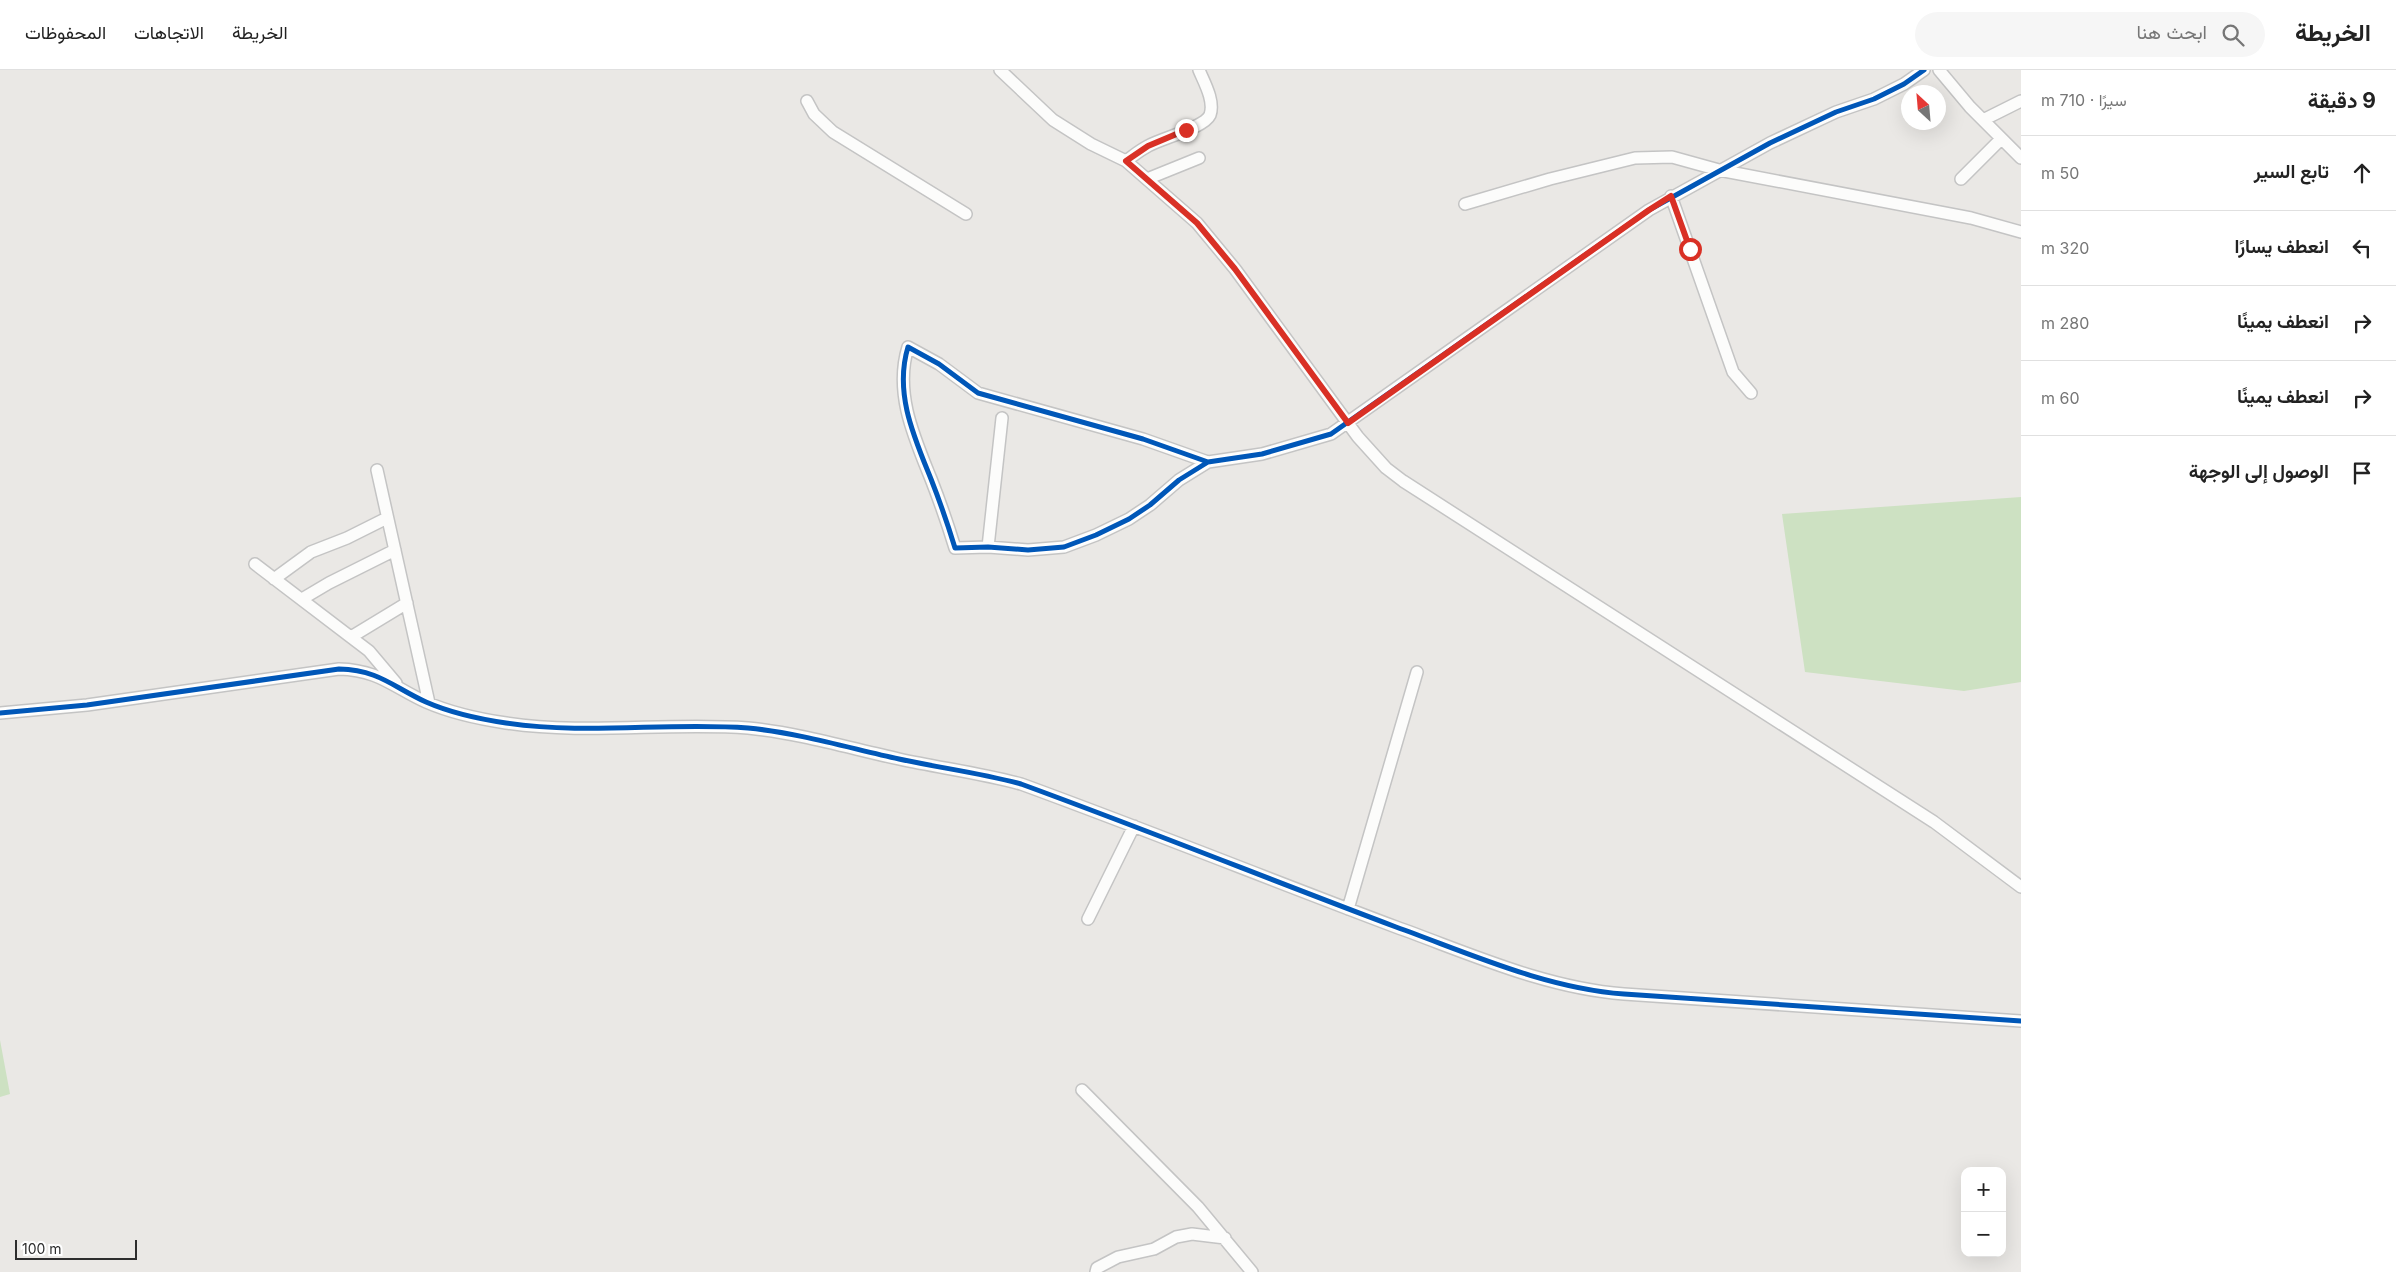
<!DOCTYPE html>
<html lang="ar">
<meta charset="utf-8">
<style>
body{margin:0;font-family:Inter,Vazirmatn,sans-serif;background:#f6f6f6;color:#222;direction:rtl}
.controls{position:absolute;right:15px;bottom:15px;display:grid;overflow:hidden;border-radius:10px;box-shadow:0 5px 20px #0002}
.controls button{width:45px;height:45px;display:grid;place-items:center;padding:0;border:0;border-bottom:1px solid #e0e0e0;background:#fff;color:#222;font:25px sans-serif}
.compass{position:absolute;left:1901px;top:15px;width:45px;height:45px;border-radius:50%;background:#fff;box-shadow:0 5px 20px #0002;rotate:334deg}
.scale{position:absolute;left:15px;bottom:12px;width:122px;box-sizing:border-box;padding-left:5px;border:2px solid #2d2d2d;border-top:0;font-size:14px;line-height:18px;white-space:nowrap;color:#2d2d2d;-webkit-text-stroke:4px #fff;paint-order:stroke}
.stop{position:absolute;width:15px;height:15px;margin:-11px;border:4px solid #d93025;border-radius:50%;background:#fff}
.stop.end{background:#d93025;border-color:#fff;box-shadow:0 1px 5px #0008}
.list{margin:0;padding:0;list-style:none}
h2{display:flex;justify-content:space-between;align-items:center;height:65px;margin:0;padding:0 20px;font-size:21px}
h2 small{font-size:16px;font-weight:400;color:#767676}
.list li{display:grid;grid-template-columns:32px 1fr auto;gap:15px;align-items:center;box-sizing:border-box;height:75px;padding:0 20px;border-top:1px solid #e0e0e0}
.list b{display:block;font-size:19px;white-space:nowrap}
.list em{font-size:16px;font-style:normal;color:#767676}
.icon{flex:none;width:28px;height:28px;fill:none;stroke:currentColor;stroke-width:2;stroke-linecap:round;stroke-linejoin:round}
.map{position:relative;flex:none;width:2021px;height:1202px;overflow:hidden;direction:ltr}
header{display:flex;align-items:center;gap:30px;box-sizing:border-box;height:70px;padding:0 25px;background:#fff;border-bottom:1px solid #e0e0e0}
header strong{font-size:24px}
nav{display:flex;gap:28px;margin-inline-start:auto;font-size:18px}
.search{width:350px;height:45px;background:#f6f6f6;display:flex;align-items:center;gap:12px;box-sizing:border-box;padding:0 18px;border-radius:28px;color:#767676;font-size:19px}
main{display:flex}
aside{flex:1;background:#fff}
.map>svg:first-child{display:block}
.green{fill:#cde1c2}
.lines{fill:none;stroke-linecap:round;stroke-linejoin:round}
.minor-casing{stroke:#c4c4c4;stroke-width:14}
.minor{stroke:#fcfcfb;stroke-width:11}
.cycleway-casing{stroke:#fff;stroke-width:8}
.cycleway{stroke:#0057b8;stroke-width:5}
.route{stroke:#d93025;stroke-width:6}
</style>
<header>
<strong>الخريطة</strong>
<div class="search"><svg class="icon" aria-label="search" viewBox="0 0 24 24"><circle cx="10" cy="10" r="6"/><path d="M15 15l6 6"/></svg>ابحث هنا</div>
<nav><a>الخريطة</a><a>الاتجاهات</a><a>المحفوظات</a></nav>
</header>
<main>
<aside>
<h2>9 دقيقة<small>سيرًا · 710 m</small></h2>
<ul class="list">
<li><svg class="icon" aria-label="ahead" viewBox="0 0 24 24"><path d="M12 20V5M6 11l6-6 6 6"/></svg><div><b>تابع السير</b></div><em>50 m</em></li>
<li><svg class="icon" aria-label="left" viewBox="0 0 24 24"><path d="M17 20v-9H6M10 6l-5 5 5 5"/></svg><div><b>انعطف يسارًا</b></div><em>320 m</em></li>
<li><svg class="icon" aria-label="right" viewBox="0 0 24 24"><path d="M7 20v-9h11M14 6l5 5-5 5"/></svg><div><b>انعطف يمينًا</b></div><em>280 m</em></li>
<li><svg class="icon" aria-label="right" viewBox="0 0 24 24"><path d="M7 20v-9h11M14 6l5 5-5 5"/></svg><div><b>انعطف يمينًا</b></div><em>60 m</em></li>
<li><svg class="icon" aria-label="arrive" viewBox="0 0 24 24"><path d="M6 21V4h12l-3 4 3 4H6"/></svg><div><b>الوصول إلى الوجهة</b></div></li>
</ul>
</aside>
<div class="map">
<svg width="2021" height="1202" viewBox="0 0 2021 1202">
<rect width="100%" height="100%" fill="#eae8e5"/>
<!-- green -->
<path class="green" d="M2021 427V612L1964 621 1805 602 1782 444Z
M0 970 10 1024 0 1027Z"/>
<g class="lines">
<defs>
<path id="minor" d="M1000 0 1053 50 1091 74 1126 91 1197 153 1235 199 1358 367 1386 398 1403 411 1934 752 2021 817
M1939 0 1970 37 2021 88
M807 31 814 44 833 62 966 144
M1983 50 2021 31
M1126 91C1133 86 1140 80 1148 76 1162 68 1204 58 1210 45 1215 31 1204 12 1199 0
M1147 109 1199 88
M1961 109 2001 69
M1671 126 1733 302 1751 323
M1465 134 1550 109 1635 88 1672 87 1719 100 1971 148 2021 162
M1208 392 1143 369 978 323 939 294 908 277C894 323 914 367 931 409 940 432 948 455 955 478L988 477 1028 480 1064 477 1096 465 1129 449 1150 435 1179 410 1208 392 1262 384 1331 364 1649 140 1770 73 1836 42 1874 29 1904 14 1924 0
M377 400 429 633
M988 477 1002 348
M255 494 369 581 396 613
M274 509 311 482 347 468 387 448
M302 529 329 513 395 480
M351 567 407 533
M0 643 87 635 339 599C379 600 393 617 426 632 451 643 479 649 506 653 586 665 668 652 748 658 799 663 849 678 899 689 940 698 981 703 1021 714 1147 760 1271 810 1396 857 1471 884 1545 918 1624 924L2021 951
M1348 839 1417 602
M1088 849 1134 756
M1082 1020 1198 1137 1252 1202
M1096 1202 1097 1198 1118 1187 1154 1179 1176 1167 1192 1164 1225 1168"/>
</defs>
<!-- minor casing -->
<use href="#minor" class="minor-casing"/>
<!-- minor -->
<use href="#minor" class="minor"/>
<defs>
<path id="cycleway" d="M1208 392 1143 369 978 323 939 294 908 277C894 323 914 367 931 409 940 432 948 455 955 478L988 477 1028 480 1064 477 1096 465 1129 449 1150 435 1179 410 1208 392 1262 384 1331 364 1649 140 1770 73 1836 42 1874 29 1904 14 1924 0
M0 643 87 635 339 599C379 600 393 617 426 632 451 643 479 649 506 653 586 665 668 652 748 658 799 663 849 678 899 689 940 698 981 703 1021 714 1147 760 1271 810 1396 857 1471 884 1545 918 1624 924L2021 951"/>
</defs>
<!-- cycleway casing -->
<use href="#cycleway" class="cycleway-casing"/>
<!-- cycleway -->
<use href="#cycleway" class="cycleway"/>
</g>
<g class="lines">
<!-- route -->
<path class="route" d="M1186 60 1148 76 1126 91 1197 153 1235 199 1348 353 1649 140 1671 126 1690 179"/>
</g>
</svg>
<div class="controls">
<button>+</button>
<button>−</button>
</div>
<svg class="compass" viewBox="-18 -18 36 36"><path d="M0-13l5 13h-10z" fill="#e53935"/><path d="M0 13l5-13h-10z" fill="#767676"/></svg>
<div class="scale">100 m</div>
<div class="stop" style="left:1690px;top:179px"></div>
<div class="stop end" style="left:1186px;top:60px"></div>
</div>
</main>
